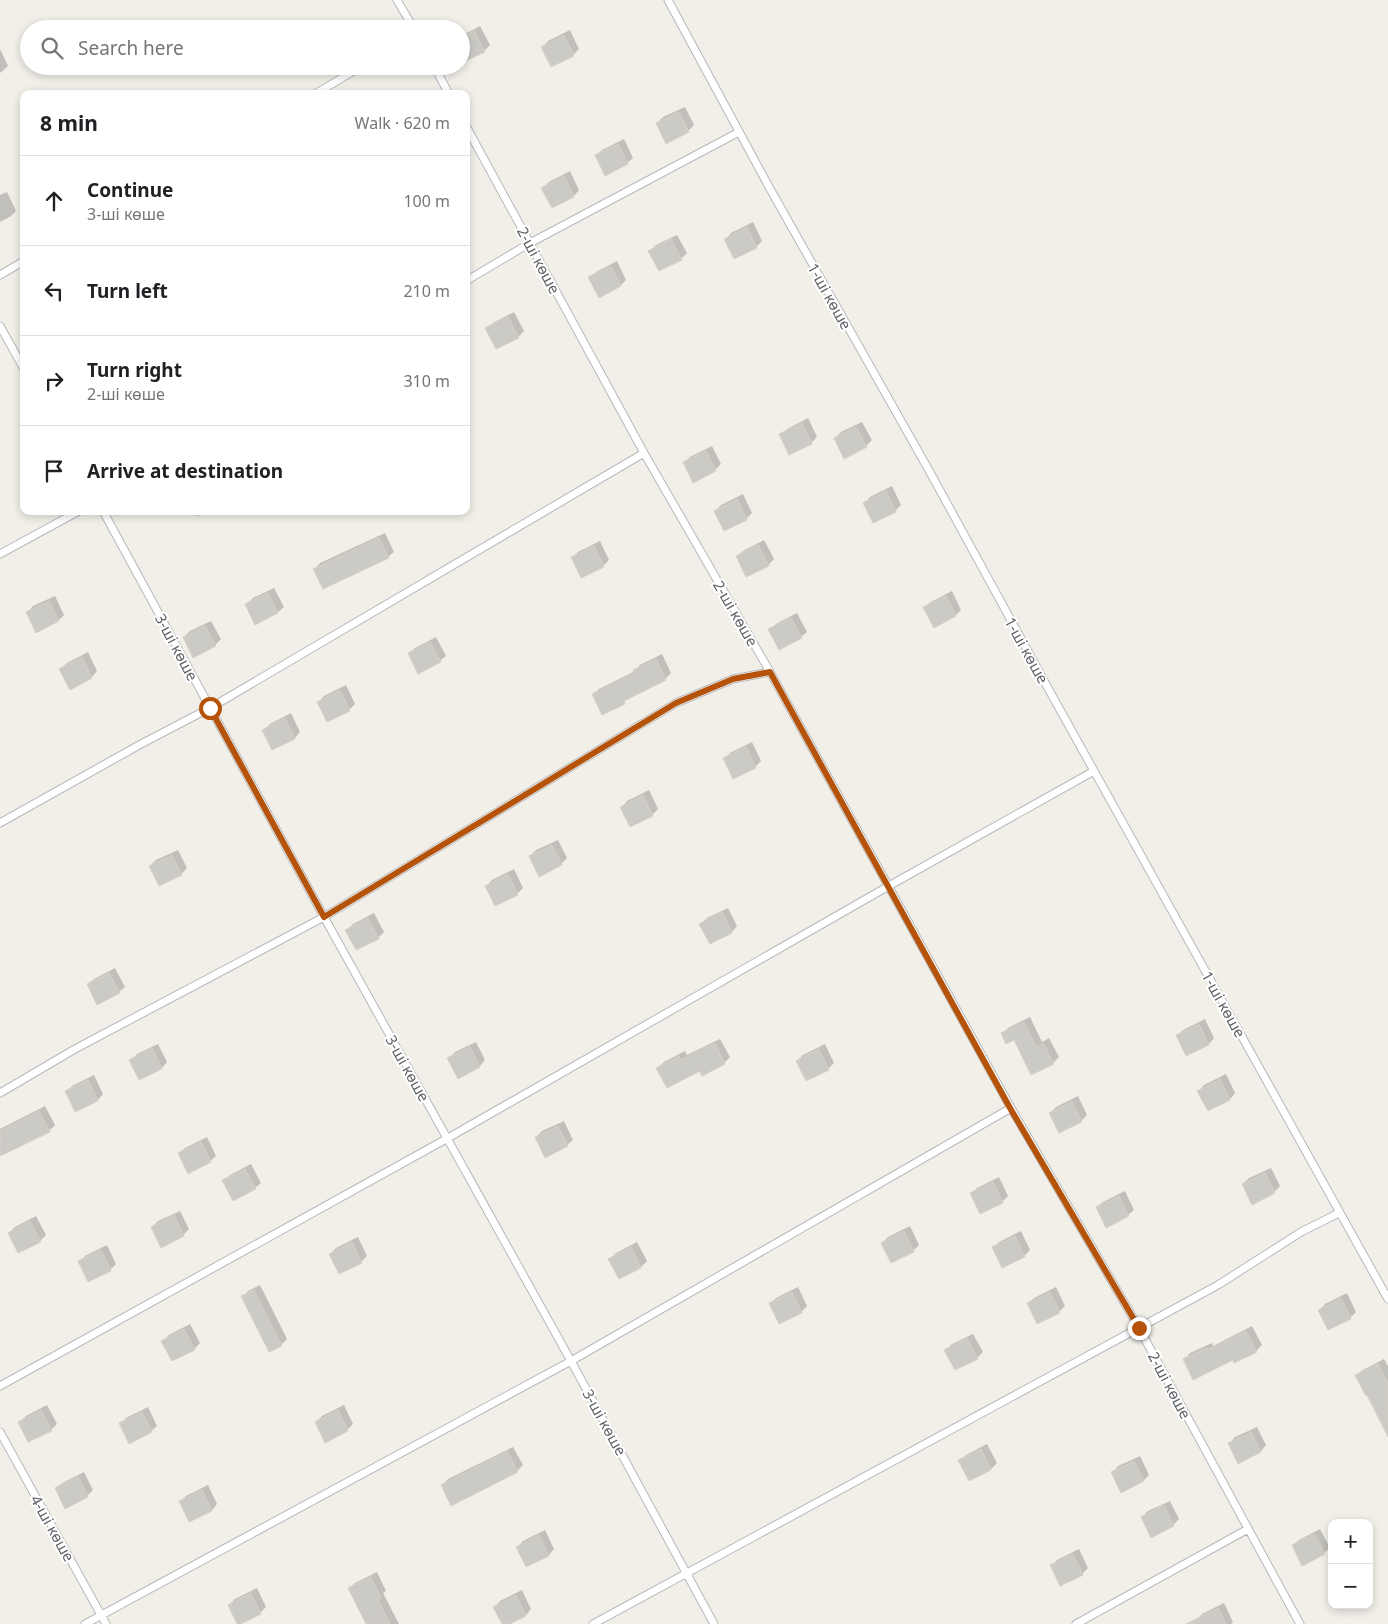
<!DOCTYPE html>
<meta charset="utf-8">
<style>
body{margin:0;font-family:"Noto Sans",sans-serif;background:#f6f6f6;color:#202124}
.controls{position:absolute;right:15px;bottom:15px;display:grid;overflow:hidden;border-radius:10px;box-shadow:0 2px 8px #0003}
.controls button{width:45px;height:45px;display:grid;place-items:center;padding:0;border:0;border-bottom:1px solid #e0e0e0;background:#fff;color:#202124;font:25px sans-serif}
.stop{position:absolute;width:15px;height:15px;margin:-11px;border:4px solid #b45309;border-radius:50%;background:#fff}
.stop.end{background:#b45309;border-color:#fff;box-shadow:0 1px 5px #0008}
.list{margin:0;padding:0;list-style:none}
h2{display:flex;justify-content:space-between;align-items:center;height:65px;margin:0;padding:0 20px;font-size:21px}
h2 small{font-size:16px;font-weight:400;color:#757577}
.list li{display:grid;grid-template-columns:32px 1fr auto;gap:15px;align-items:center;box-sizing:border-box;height:90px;padding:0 20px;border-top:1px solid #e0e0e0}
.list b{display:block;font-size:19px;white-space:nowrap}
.list p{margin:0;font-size:16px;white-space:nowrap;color:#757577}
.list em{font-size:16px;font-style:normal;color:#757577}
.icon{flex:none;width:28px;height:28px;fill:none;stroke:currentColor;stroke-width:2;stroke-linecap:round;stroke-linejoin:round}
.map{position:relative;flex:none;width:1388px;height:1624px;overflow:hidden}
.search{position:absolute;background:#fff;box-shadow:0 2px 8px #0003;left:20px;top:20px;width:450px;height:55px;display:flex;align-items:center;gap:12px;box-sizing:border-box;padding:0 18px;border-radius:28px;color:#757577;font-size:19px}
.panel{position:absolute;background:#fff;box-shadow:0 2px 8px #0003;left:20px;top:90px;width:450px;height:425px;border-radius:10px}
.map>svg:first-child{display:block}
.shadow{fill:#0003}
.building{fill:#cccac5;stroke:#d6d1c6}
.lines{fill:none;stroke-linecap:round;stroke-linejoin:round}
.lane-casing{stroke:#b5b8bc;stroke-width:9}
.lane{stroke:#fff;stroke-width:7}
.route{stroke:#b45309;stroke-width:6}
.labels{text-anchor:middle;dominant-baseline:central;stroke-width:4;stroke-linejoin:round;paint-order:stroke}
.street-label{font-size:15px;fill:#5f6368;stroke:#fff}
</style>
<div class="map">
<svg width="1388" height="1624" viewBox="0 0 1388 1624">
<rect width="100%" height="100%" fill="#f1efe8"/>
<!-- shadow -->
<path class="shadow" d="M480 26 490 45 484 51 461 59V36Z
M570 30 579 49 573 55 543 47 548 41Z
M0 49 8 66 0 73Z
M685 107 694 125 688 131 657 123 663 117Z
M624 139 633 158 627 163 597 155 602 150Z
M570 171 579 190 574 196 552 207 543 188 549 182Z
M7 192 16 211 11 216 0 222V195Z
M753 222 762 241 756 247 726 239 731 233Z
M677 235 687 253 681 259 650 251 656 245Z
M617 261 626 280 621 285 590 277 596 272Z
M514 312 524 331 518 337 487 328 493 323Z
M808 418 817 437 812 442 790 453 781 435 787 429Z
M862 422 872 440 866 446 835 438 841 432Z
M712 446 721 464 715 470 685 462 690 457Z
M892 486 901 505 895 511 874 522 865 503 870 497Z
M743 494 752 513 746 519 715 511 721 505Z
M195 511H206L198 516Z
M385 533 394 552 388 557 315 569 320 563Z
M764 540 774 559 768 565 737 557 743 551Z
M600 541 609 560 603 566 572 558 578 552Z
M274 588 284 607 278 612 256 623 247 604 253 598Z
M952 591 961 610 956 615 925 607 931 602Z
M55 596 64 615 59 620 28 612 33 606Z
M797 613 807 632 801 637 770 630 776 624Z
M211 621 221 639 215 645 184 637 190 631Z
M436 637 446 656 440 661 409 653 415 648Z
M88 652 97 671 92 677 70 688 61 669 67 663Z
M662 654 671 673 665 679 630 697 624 702 593 695 599 689 635 671 640 665Z
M346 685 355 704 349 710 318 702 324 696Z
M291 713 300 732 295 738 273 749 264 730 270 724Z
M752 742 761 761 755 767 734 777 725 759 730 753Z
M649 790 658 809 652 815 622 807 627 801Z
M558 840 567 858 561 864 530 856 536 850Z
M178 850 187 868 181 874 150 866 156 860Z
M514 869 523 888 517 894 486 886 492 880Z
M728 908 737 926 732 932 710 943 701 924 707 918Z
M374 913 384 932 378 938 347 930 353 924Z
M115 968 125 987 119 992 88 984 94 979Z
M1030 1017 1042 1042 1049 1038 1059 1057 1053 1063 1014 1039 1002 1034 1008 1028Z
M1205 1019 1214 1038 1209 1044 1187 1054 1178 1035 1183 1030Z
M720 1039 730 1057 724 1063 700 1070 658 1068 664 1062 685 1051 687 1055Z
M476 1042 485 1060 480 1066 458 1077 449 1058 455 1052Z
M158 1044 167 1062 162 1068 131 1060 137 1054Z
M825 1044 834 1063 828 1069 797 1061 803 1055Z
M1226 1074 1235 1093 1230 1099 1208 1110 1199 1091 1204 1085Z
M94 1075 103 1094 98 1100 76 1110 67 1092 72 1086Z
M1078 1096 1087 1115 1081 1121 1050 1113 1056 1107Z
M45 1106 55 1125 49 1131 0 1156V1129Z
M564 1121 573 1140 567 1145 536 1137 542 1131Z
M207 1137 216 1156 210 1161 179 1153 185 1148Z
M251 1164 261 1183 255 1188 224 1181 230 1175Z
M1271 1168 1280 1186 1274 1192 1243 1184 1249 1178Z
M999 1177 1008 1196 1002 1202 971 1194 977 1188Z
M1125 1191 1134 1210 1128 1215 1097 1207 1103 1202Z
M180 1211 189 1229 183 1235 152 1227 158 1221Z
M36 1216 46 1235 40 1241 9 1233 15 1227Z
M910 1226 919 1245 913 1251 882 1243 888 1237Z
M1021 1231 1030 1250 1024 1256 1003 1266 993 1248 999 1242Z
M358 1237 367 1256 361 1262 330 1254 336 1248Z
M637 1242 647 1261 641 1267 619 1278 610 1259 616 1253Z
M107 1245 116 1264 110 1270 89 1280 80 1262 85 1256Z
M260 1285 287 1339 281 1345 269 1351 243 1297 248 1291Z
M798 1287 807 1306 801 1312 770 1304 776 1298Z
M1056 1287 1065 1306 1059 1312 1028 1304 1034 1298Z
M1347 1293 1356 1312 1350 1318 1329 1329 1320 1310 1325 1304Z
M190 1324 200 1343 194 1349 163 1341 169 1335Z
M1252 1326 1262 1345 1256 1351 1233 1359H1185L1190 1353 1212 1343 1213 1346Z
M973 1334 983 1352 977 1358 946 1350 952 1344Z
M1384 1359 1388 1366V1434L1357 1375 1363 1370Z
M47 1405 57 1424 51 1430 20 1422 26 1416Z
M344 1405 353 1424 347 1430 316 1422 322 1416Z
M148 1407 157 1426 151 1431 121 1423 126 1418Z
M1257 1427 1266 1445 1261 1451 1239 1462 1230 1443 1235 1437Z
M987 1444 997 1463 991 1469 969 1479 960 1461 966 1455Z
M513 1447 523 1465 517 1471 442 1485 448 1479Z
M1140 1456 1149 1475 1144 1480 1113 1472 1118 1466Z
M84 1472 93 1490 87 1496 56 1488 62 1483Z
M208 1485 217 1504 212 1510 190 1520 180 1502 186 1496Z
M1170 1501 1179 1519 1173 1525 1142 1517 1148 1511Z
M1320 1529 1330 1548 1324 1553 1293 1546 1299 1540Z
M545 1530 554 1549 549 1555 527 1565 518 1547 523 1541Z
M1079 1549 1088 1568 1082 1574 1051 1566 1057 1560Z
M377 1572 386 1591 383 1593 399 1624H367L349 1589 355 1583Z
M257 1588 266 1607 260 1613 229 1605 235 1599Z
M522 1590 531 1609 526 1615 507 1624H503L495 1607 500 1601Z
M1224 1603 1233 1622 1231 1624H1199L1197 1620 1202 1614Z"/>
<!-- building -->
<path class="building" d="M474 31 485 52 461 63V38Z
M564 35 574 56 551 67 541 47Z
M679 112 689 132 666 144 656 123Z
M618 144 628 164 605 176 595 155Z
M564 176 574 197 552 208 541 188Z
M747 227 757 248 734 259 724 239Z
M671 239 682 260 659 271 648 251Z
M611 266 621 286 599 298 588 277Z
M508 317 519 338 496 349 485 328Z
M802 423 812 444 789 455 779 434Z
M856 427 867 447 844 459 834 438Z
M706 451 716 471 693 483 683 462Z
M886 491 896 512 873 523 863 503Z
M737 499 747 520 724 531 714 511Z
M379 538 389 558 323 589 313 569Z
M758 545 769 566 746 577 736 556Z
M594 546 604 567 581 578 571 557Z
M268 593 278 613 255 625 245 604Z
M946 596 956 616 934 628 923 607Z
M49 601 59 621 36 633 26 612Z
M791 618 802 638 779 650 768 629Z
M205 626 216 646 193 658 183 637Z
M430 642 441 662 418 674 408 653Z
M82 657 92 678 70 690 59 669Z
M656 659 666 680 624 701 625 704 602 715 592 694 634 673 633 670Z
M340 690 350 711 327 722 317 702Z
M285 718 295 739 272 750 262 730Z
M746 747 756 768 733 779 723 758Z
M643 795 653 816 630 827 620 807Z
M552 845 562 865 539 877 529 856Z
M172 855 182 875 159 886 149 866Z
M508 874 518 895 495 906 485 886Z
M722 912 732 933 710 944 699 924Z
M368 918 379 939 356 950 345 930Z
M109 973 120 993 97 1005 87 984Z
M1024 1022 1036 1047 1043 1043 1054 1064 1031 1075 1014 1040 1006 1044 1001 1033Z
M1199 1024 1209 1045 1186 1056 1176 1035Z
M715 1043 725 1064 702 1076 700 1071 667 1088 656 1068 679 1056 681 1060Z
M470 1047 480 1067 458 1079 447 1058Z
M152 1048 162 1069 139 1080 129 1060Z
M819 1049 829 1070 806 1081 796 1061Z
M1220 1079 1230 1100 1208 1111 1197 1091Z
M88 1080 98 1101 75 1112 65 1091Z
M1072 1101 1082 1122 1059 1133 1049 1113Z
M39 1111 50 1132 0 1156V1131Z
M558 1126 568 1146 545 1158 535 1137Z
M201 1142 211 1162 188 1174 178 1153Z
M245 1169 256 1189 233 1201 222 1180Z
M1265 1173 1275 1193 1252 1205 1242 1184Z
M993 1182 1003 1203 980 1214 970 1193Z
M1119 1196 1129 1216 1106 1228 1096 1207Z
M174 1215 184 1236 161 1248 151 1227Z
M30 1221 41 1242 18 1253 8 1233Z
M904 1231 914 1252 891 1263 881 1243Z
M1015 1236 1025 1257 1002 1268 992 1247Z
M352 1242 362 1263 339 1274 329 1254Z
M631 1247 641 1268 619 1279 608 1259Z
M101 1250 111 1271 88 1282 78 1261Z
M254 1290 282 1346 269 1352 241 1296Z
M792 1292 802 1313 779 1324 769 1303Z
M1050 1292 1060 1313 1037 1324 1027 1303Z
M1341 1298 1351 1319 1328 1330 1318 1310Z
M184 1329 195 1350 172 1361 161 1341Z
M1246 1331 1257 1352 1234 1363 1233 1360 1193 1380 1183 1359 1206 1348 1207 1350Z
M967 1338 978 1359 955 1370 944 1350Z
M1378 1364 1388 1383V1437L1367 1395 1366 1396 1355 1375Z
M41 1410 52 1431 28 1442 18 1422Z
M338 1410 348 1431 325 1443 315 1422Z
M142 1412 152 1432 129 1444 119 1423Z
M1251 1432 1261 1452 1238 1464 1228 1443Z
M981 1449 991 1470 969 1481 958 1460Z
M507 1451 518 1472 451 1506 441 1485Z
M1134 1461 1144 1481 1121 1493 1111 1472Z
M78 1476 88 1497 65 1509 55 1488Z
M202 1490 212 1511 189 1522 179 1501Z
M1164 1505 1174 1526 1151 1538 1141 1517Z
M1314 1534 1325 1554 1302 1566 1292 1545Z
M539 1535 549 1556 526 1567 516 1547Z
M1073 1554 1083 1575 1060 1586 1050 1565Z
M371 1577 381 1598 378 1599 390 1624H366L348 1588Z
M251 1593 261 1614 241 1624H237L228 1605Z
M516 1595 526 1616 510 1624H502L493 1607Z
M1218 1608 1226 1624H1186Z"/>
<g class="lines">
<defs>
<path id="lane" d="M397 0 414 29
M668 0 769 187 931 474 1054 699 1388 1299
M434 66 449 94
M315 94 362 66
M466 126 644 453 770 672 1011 1108 1139 1328 1300 1624
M0 275 24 261
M466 281 530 243 739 132
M0 326 24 369
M103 511 324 917 571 1361 714 1624
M0 554 79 511
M0 823 141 744 210 708 644 453
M0 1093 75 1049 324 917 676 703 733 679 770 672
M0 1386 448 1138 887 887 1094 771
M0 1432 106 1624
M85 1624 571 1361 1011 1108
M593 1624 1218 1285 1301 1232 1339 1213
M1076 1624 1248 1529"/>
</defs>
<!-- lane casing -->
<use href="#lane" class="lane-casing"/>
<!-- lane -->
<use href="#lane" class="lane"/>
</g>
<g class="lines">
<!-- route -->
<path class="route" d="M210 708 324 917 676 703 733 679 770 672 1010 1108 1139 1328"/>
</g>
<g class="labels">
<!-- street labels -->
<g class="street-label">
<text transform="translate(539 260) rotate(62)">2-ші көше</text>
<text transform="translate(830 296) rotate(61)">1-ші көше</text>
<text transform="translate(736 613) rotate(60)">2-ші көше</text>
<text transform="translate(177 647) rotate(62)">3-ші көше</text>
<text transform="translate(1027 650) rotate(61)">1-ші көше</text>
<text transform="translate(1224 1004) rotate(61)">1-ші көше</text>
<text transform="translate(408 1068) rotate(61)">3-ші көше</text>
<text transform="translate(1170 1385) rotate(62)">2-ші көше</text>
<text transform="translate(605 1422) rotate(61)">3-ші көше</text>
<text transform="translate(53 1528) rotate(61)">4-ші көше</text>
</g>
</g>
</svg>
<div class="controls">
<button>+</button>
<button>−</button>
</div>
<div class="stop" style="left:210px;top:708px"></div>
<div class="stop end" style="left:1139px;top:1328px"></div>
<div class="search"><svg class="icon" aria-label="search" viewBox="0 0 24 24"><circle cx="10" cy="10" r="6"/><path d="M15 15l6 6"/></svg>Search here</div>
<section class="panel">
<h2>8 min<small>Walk · 620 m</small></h2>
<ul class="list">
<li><svg class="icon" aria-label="ahead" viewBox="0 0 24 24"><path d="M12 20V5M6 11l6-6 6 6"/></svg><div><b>Continue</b><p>3-ші көше</p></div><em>100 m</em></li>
<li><svg class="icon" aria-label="left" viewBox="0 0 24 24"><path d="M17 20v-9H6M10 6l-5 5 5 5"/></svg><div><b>Turn left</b></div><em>210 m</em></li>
<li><svg class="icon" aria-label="right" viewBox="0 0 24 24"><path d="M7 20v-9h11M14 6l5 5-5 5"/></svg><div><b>Turn right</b><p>2-ші көше</p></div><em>310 m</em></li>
<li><svg class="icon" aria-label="arrive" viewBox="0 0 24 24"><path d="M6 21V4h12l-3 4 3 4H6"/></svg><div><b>Arrive at destination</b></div></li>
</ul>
</section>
</div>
